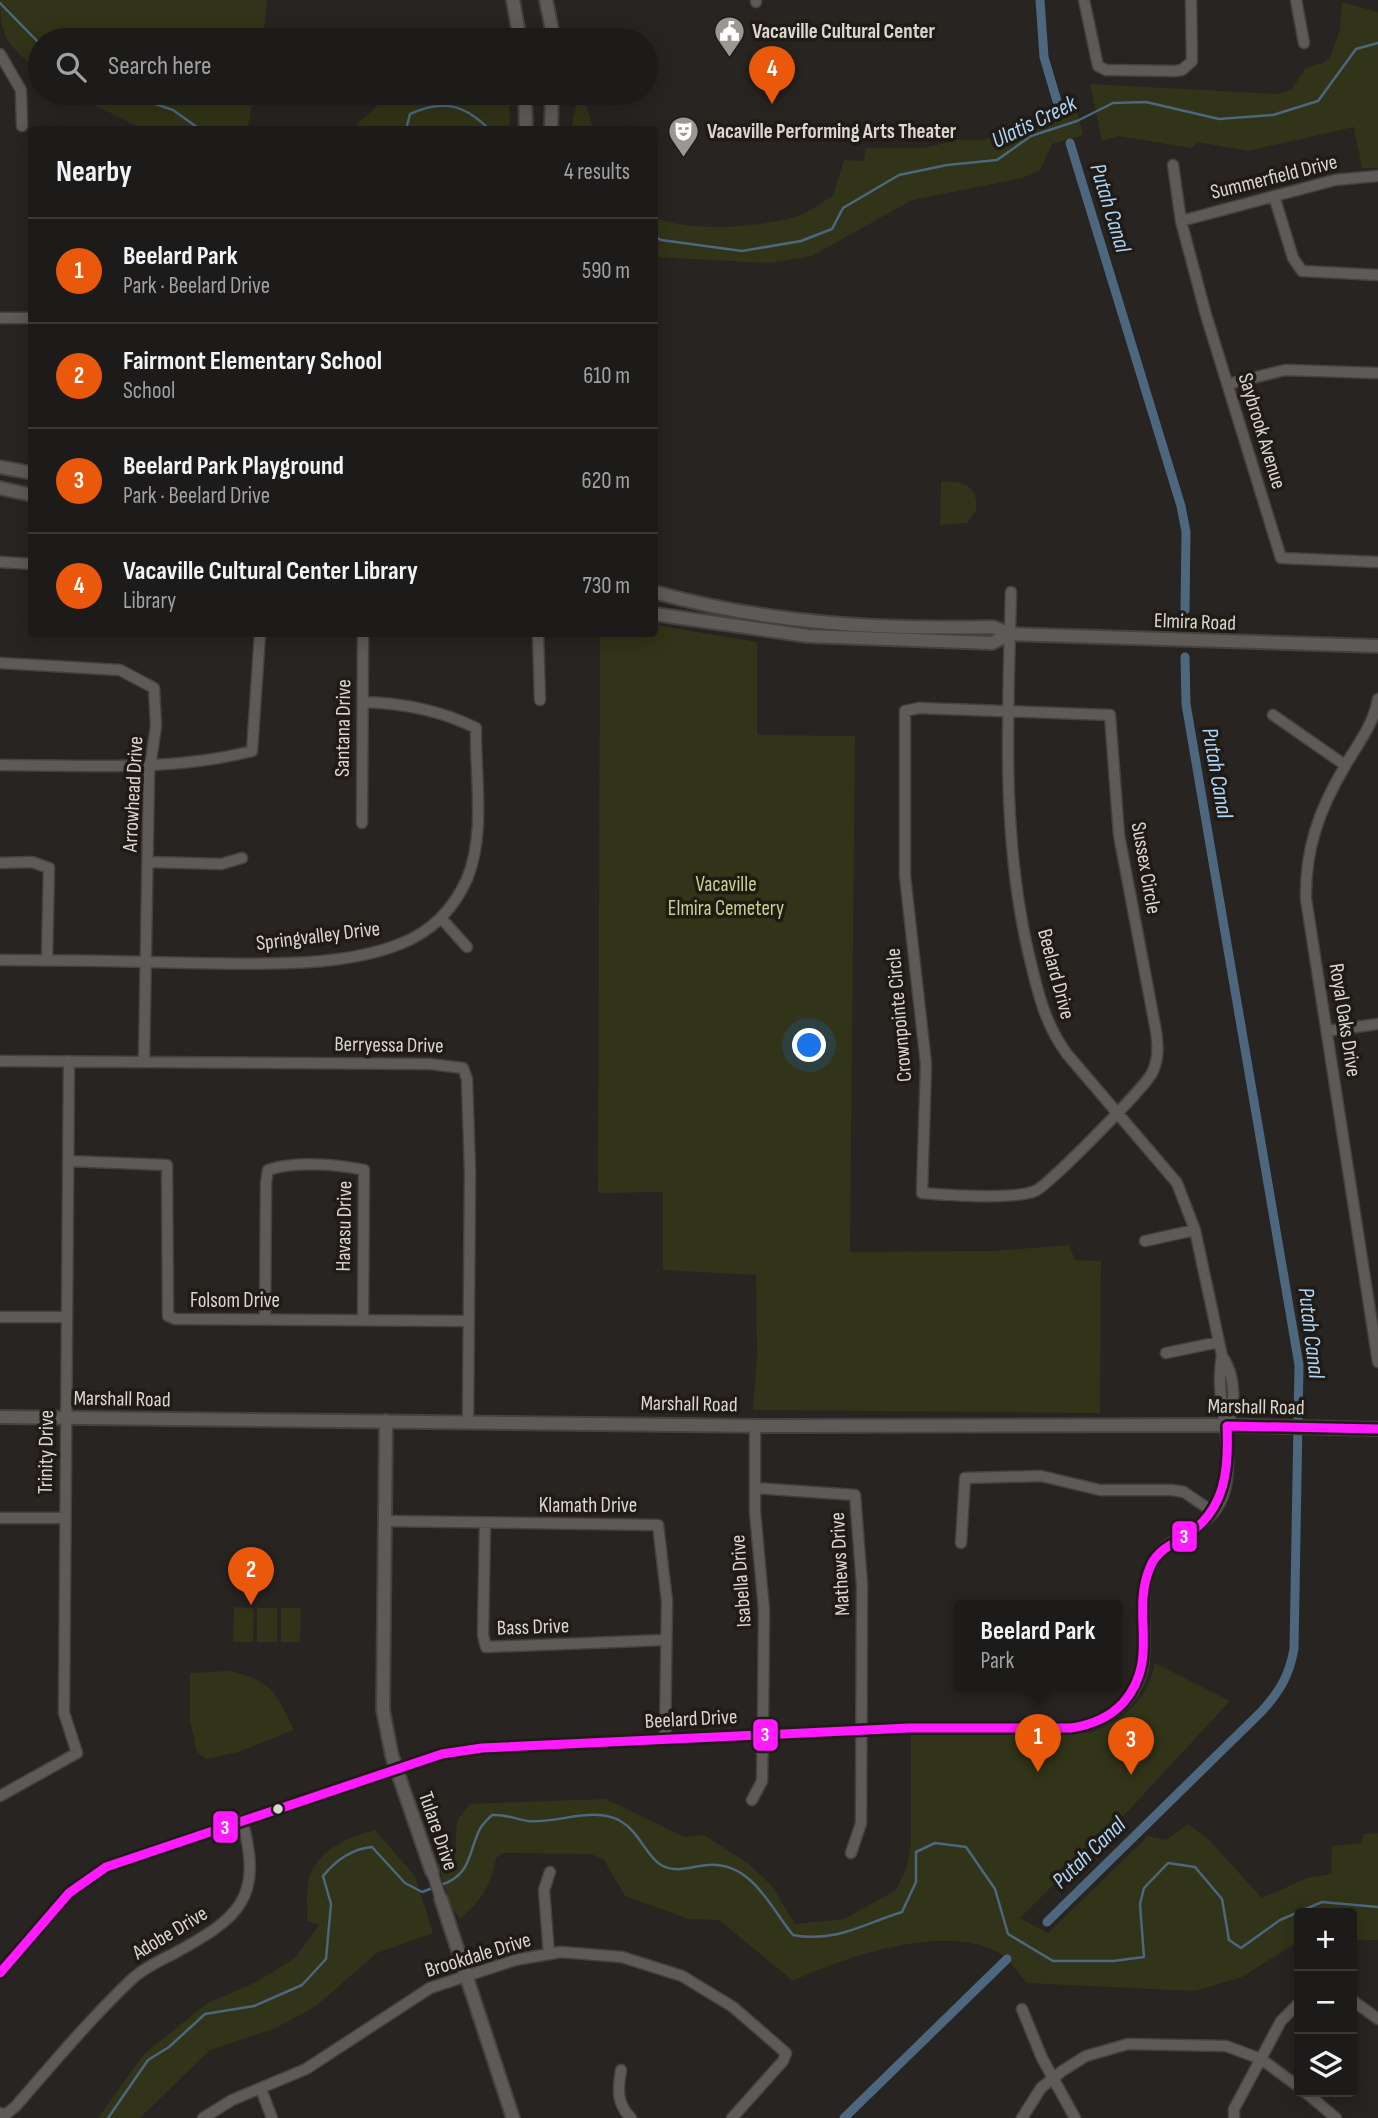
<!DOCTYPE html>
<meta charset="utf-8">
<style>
body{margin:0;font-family:"Sofia Sans Condensed",sans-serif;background:#252422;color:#f1f3f6}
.controls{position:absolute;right:21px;bottom:21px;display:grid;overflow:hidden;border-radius:7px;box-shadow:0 4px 18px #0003}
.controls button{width:63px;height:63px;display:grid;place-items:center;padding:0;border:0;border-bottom:2px solid #3b3938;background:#1d1b19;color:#f1f3f6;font:35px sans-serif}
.you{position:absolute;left:810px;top:1046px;width:24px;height:24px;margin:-18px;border:5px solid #fff;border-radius:50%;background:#1a73e8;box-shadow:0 0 0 10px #1a73e833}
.badge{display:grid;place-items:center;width:46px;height:46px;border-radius:50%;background:#ea580c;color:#fff;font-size:23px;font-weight:700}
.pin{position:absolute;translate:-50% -58px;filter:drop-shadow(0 2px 4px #0008)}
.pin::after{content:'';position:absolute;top:37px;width:24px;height:21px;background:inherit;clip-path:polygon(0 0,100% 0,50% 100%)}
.popup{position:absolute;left:954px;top:1600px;width:168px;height:91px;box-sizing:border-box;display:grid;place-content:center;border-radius:7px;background:#1d1b19;filter:drop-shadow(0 2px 5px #0005);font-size:23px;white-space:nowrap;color:#a0a1a2}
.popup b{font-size:26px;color:#f1f3f6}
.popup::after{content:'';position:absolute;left:50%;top:100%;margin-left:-14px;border:14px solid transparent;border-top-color:#1d1b19}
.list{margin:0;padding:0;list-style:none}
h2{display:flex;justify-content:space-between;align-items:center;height:91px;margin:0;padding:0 28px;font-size:30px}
h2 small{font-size:23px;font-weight:400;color:#a0a1a2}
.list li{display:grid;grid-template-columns:46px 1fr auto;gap:21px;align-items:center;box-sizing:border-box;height:105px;padding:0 28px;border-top:2px solid #3b3938}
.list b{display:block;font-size:26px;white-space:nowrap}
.list p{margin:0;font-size:23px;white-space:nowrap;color:#a0a1a2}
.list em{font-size:23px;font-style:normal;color:#a0a1a2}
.icon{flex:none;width:38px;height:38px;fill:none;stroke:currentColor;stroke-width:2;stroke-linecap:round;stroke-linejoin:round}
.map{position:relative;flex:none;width:1378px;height:2118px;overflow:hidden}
.search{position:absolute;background:#1d1b19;box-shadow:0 4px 18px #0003;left:28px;top:28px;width:630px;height:77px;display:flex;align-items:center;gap:18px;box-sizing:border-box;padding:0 24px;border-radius:38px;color:#a0a1a2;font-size:26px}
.panel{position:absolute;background:#1d1b19;box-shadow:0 4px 18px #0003;left:28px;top:126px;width:630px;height:511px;border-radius:7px}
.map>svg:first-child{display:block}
.green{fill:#313418}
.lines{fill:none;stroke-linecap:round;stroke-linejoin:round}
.stream{stroke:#4c677e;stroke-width:2.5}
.canal{stroke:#4c677e;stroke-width:9}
.street-casing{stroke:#44423f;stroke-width:13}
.secondary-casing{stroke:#44423f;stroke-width:16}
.street{stroke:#5d5a58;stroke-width:10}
.secondary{stroke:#5d5a58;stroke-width:12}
.bus-1-casing{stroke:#201b15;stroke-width:14}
.bus-1{stroke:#ff1aff;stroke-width:9}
.bus-dot{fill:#dad6d2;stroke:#201b15;stroke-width:2.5}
.labels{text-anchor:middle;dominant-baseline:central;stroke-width:7;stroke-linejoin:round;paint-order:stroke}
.poi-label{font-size:21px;font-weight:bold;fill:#dad6d2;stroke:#201b15;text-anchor:start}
.street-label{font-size:21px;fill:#dad6d2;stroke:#201b15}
.park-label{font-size:21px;fill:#c7d092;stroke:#201b15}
.water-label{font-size:23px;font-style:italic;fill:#acd5f9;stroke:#201b15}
.line-badge{stroke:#201b15;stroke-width:2.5}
.badge-label{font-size:19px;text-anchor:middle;font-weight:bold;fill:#fff}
</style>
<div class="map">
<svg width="1378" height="2118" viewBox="0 0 1378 2118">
<rect width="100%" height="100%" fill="#272421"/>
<!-- green -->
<path class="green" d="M0 0H267L263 40H40V73C11 46 0 42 0 0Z
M1342 2 1378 12V168H1362L1354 127 1248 151 1198 142 1192 148 1118 136 1102 141 1090 84 1276 94 1291 90 1306 68 1325 62 1331 55 1340 29Z
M70 93H254L248 127 258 129H143Z
M391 93H509L510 129H352Z
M579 93H583L593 129H571Z
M1075 104 1083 135 1052 144 1040 170 1023 178 912 200 812 256 770 263 655 257V217C687 233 772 228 805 213 815 208 824 201 833 196L844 160 864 161 866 148H924L957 140H983L1046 119Z
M941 481C962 482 979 484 976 510L967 523 940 525Z
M655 625 757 642V735L855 736 850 1252 994 1251 1069 1245 1075 1260 1101 1261 1100 1413 753 1410 757 1355 756 1275 663 1270V1192L598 1193 600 634H654Z
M234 1607 254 1608 253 1642H233Z
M257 1608H277V1642H257Z
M281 1608H301L300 1642H281Z
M1155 1663 1230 1701 1130 1809 1020 1918 1048 1933 1148 1836 1166 1840 1188 1824 1209 1840 1262 1898 1307 1878 1331 1874 1332 1846 1362 1843 1363 1834 1378 1833V1940H1352V1913H1299V1941L1242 1977 1195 1991 1027 1983C1020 1975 1011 1962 1002 1955 951 1920 843 1957 793 1981L719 1920 688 1919 625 1896 604 1860 591 1854 503 1853 496 1858C491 1886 482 1900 460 1919L451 1907 438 1865 455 1856 457 1820 470 1804 606 1799 684 1837 704 1835 749 1864 772 1886 795 1924 844 1919 896 1890 906 1870 911 1845V1735L1090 1733C1124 1720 1147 1700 1155 1663Z
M230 1671C273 1681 276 1693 294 1730L239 1752 206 1759 197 1752 190 1720V1673Z
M375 1830 415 1876 433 1933 377 1953 316 2006 276 2028 210 2050 140 2118H98L144 2054 206 2004 256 1982 295 1958 319 1925 307 1921C308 1908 305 1888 310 1876 319 1849 351 1836 375 1830Z"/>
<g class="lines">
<!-- stream -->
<path class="stream" d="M0 3 40 44
M123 93 173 110 201 130
M406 130 410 114C443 99 464 104 490 130
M654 236 661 240 742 251 801 241 832 229 843 208 899 175 947 165 997 160 1031 136 1077 121 1113 103 1146 102 1219 119 1273 115 1318 101 1356 49 1378 43
M441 1885C470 1875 468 1856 478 1833 480 1826 487 1820 492 1815 506 1814 515 1819 528 1821 558 1824 595 1805 622 1822 639 1832 647 1857 661 1865 677 1874 692 1866 708 1865 752 1862 770 1907 793 1935 835 1943 863 1924 902 1912L916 1882V1852L935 1843 966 1847 995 1889 1008 1934 1053 1961H1113L1144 1957 1140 1904 1144 1888 1168 1863 1195 1867 1222 1899 1229 1940 1241 1948 1280 1920 1322 1902 1378 1907
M108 2118 148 2060 169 2047 205 2014 254 2006 302 1985 326 1959 331 1904 323 1876C336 1860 351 1849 372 1847L405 1883 422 1892 435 1887"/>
<!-- canal -->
<path class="canal" d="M1040 0 1044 57 1057 101
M1070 143 1181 506 1186 532 1185 610
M1047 1922 1262 1711C1280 1691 1289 1676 1294 1649L1299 1365 1186 704 1185 657
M844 2118 1007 1959"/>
<defs>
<path id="street" d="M756 0V2
M1084 0 1098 66 1106 70 1175 71 1182 70 1192 61 1191 0
M1296 0 1304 43
M0 54 21 90 22 126
M1173 165 1181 221 1206 315 1281 558 1378 562
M1274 196 1293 258 1302 271 1378 275
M1181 221 1335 180 1378 176
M0 318H32
M1228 384 1285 370 1378 373
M0 562 32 564
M1011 592C1008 713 1001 833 1028 951 1037 989 1044 1023 1067 1054L1177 1183 1195 1230 1222 1356
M538 634 540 700
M0 663 120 670 154 688 156 726 149 774 144 1062
M1378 699C1374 724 1357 745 1345 766 1319 810 1305 849 1306 899L1378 1362
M919 708 1110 715 1119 835 1156 1031C1158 1046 1159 1059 1152 1073 1146 1086 1048 1186 1035 1191 1013 1200 947 1195 922 1193L926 1064 905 876V711Z
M1273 715 1345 765
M0 765C82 765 171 772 252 751L260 634
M362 823 363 634
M148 862 221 864 242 858
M0 863 32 862 49 868 47 960
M441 918 467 947
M0 960C64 960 127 961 191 963 255 964 340 968 400 944 431 932 453 910 467 879 486 833 475 777 476 728 442 711 401 703 363 702
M1327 1031 1378 1024
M0 1061 430 1064 463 1068 467 1079 470 1172 468 1422
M68 1161 167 1165 168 1316 175 1319 468 1321
M1145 1241 1195 1230
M0 1317H66
M265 1320 266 1183 268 1170C296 1161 336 1164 364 1170L363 1320
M1166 1353 1219 1342
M755 1488 855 1495 862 1585 861 1823 851 1853
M0 1518H65
M386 1521 658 1525 667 1601 665 1739
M485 1523 483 1635 486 1647 664 1640
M961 1543 965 1478 1041 1476 1100 1490H1172L1184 1492 1213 1512
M0 1796 77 1753 64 1713 69 1061
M752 1800 762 1781 763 1722 764 1610 755 1512V1425
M432 1872 441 1899
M549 1954 544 1890 550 1872
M0 1973 69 1893 106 1867 442 1754 482 1748 909 1728H1071C1089 1726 1105 1720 1119 1708 1167 1665 1128 1608 1153 1562 1170 1529 1221 1534 1227 1478 1232 1437 1214 1396 1222 1356 1236 1376 1236 1404 1227 1426
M1352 2000 1378 2019
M1022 2009 1042 2058 1075 2118
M621 2070C618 2089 616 2103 631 2118
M261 2089 272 2118
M1305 2092 1336 2118
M0 2113 5 2115 16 2106C53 2063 91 2018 132 1979 144 1968 159 1961 173 1954 239 1918 264 1899 242 1820
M203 2118 232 2100 306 2069 430 1988 515 1960 561 1952 622 1957 682 1976 733 2007 786 2053 783 2061 732 2118
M1022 2118 1041 2088 1062 2071 1086 2056 1128 2044 1226 2046 1261 2059 1299 2087
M1234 2118V2109L1281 2021 1299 2003"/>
<path id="secondary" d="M513 0 520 40
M546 0 554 40
M525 93 526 130
M551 130 552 93
M0 467 32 473
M0 488 32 495
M654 592C766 623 878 630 993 627L1010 634 1378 646
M654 614 808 636 992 643 1010 634
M0 1417 766 1426 1212 1425 1378 1429
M386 1421 383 1710 392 1756 432 1872
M441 1899 513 2118"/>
</defs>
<!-- street casing -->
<use href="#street" class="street-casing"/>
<!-- secondary casing -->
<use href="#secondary" class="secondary-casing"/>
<!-- street -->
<use href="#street" class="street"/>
<!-- secondary -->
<use href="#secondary" class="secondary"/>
<defs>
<path id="bus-1" d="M0 1973 69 1893 106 1867 442 1754 482 1748 909 1728H1071C1091 1725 1109 1718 1123 1703 1162 1658 1129 1613 1151 1565 1158 1550 1174 1543 1187 1535 1226 1509 1229 1469 1227 1426L1378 1429"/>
</defs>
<!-- bus-1 casing -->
<use href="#bus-1" class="bus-1-casing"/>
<!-- bus-1 -->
<use href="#bus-1" class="bus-1"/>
</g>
<!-- icons -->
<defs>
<symbol id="civic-pin" viewBox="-11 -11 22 30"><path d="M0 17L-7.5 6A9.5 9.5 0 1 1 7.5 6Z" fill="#9b9894" stroke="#201b15"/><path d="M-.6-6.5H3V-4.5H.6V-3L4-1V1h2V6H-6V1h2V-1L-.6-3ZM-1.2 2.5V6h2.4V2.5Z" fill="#fff"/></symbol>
<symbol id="theatre-pin" viewBox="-11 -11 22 30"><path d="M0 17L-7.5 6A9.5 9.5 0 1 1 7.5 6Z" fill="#9b9894" stroke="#201b15"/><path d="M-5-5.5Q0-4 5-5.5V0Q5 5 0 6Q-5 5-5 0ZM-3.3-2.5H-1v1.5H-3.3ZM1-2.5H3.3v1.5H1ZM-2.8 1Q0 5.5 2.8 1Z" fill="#fff"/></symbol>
</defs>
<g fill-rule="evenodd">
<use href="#civic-pin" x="712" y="14" width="35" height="47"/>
<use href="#theatre-pin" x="666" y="114" width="35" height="47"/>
</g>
<!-- markers -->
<circle class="bus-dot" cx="278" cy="1809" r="6"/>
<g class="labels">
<!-- poi labels -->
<g class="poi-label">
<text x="752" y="31">Vacaville Cultural Center</text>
<text x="707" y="131">Vacaville Performing Arts Theater</text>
</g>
<!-- street labels -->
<g class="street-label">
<text transform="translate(1274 177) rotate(-14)">Summerfield Drive</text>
<text transform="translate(1262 431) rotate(73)">Saybrook Avenue</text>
<text transform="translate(1195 622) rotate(2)">Elmira Road</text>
<text transform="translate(343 728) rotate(-89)">Santana Drive</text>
<text transform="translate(133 794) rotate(-87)">Arrowhead Drive</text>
<text transform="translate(1146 868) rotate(80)">Sussex Circle</text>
<text transform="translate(318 936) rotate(-7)">Springvalley Drive</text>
<text transform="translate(1056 974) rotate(75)">Beelard Drive</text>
<text transform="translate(899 1015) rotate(-95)">Crownpointe Circle</text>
<text transform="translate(1345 1020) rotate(81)">Royal Oaks Drive</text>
<text transform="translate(389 1045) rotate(1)">Berryessa Drive</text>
<text transform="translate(344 1226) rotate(-89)">Havasu Drive</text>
<text x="235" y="1300">Folsom Drive</text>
<text transform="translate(122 1399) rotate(1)">Marshall Road</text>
<text transform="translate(689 1404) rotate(1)">Marshall Road</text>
<text transform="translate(1256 1407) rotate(1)">Marshall Road</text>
<text transform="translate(46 1452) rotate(-89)">Trinity Drive</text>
<text x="588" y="1505">Klamath Drive</text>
<text transform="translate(840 1564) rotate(-93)">Mathews Drive</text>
<text transform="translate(741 1581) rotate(-94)">Isabella Drive</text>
<text transform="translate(533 1627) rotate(-2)">Bass Drive</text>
<text transform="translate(691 1719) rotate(-3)">Beelard Drive</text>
<text transform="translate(438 1831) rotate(71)">Tulare Drive</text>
<text transform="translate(170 1933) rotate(-31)">Adobe Drive</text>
<text transform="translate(478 1955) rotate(-17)">Brookdale Drive</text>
</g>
<!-- park labels -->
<g class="park-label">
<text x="726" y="884">Vacaville<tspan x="726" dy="24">Elmira Cemetery</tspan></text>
</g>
<!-- water labels -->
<g class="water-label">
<text transform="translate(1034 122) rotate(-26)">Ulatis Creek</text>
<text transform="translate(1110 208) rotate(73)">Putah Canal</text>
<text transform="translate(1217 773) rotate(80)">Putah Canal</text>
<text transform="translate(1311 1333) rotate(83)">Putah Canal</text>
<text transform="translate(1089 1853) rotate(-44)">Putah Canal</text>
</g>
</g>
<g class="line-badge">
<rect x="1171" y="1520" width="27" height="33" rx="7" fill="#ff1aff"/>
<rect x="752" y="1718" width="27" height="34" rx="7" fill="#ff1aff"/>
<rect x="212" y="1810" width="27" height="34" rx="7" fill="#ff1aff"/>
</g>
<g class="badge-label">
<text x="1184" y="1543">3</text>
<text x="765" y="1741">3</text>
<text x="225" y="1834">3</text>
</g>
</svg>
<div class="controls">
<button>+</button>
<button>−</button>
<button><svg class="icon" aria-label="layers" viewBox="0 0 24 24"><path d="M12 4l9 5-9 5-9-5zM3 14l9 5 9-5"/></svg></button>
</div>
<div class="you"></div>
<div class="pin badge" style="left:1038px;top:1772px">1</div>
<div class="popup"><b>Beelard Park</b>Park</div>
<div class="pin badge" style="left:251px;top:1605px">2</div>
<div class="pin badge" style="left:1131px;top:1775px">3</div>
<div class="pin badge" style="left:772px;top:104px">4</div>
<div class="search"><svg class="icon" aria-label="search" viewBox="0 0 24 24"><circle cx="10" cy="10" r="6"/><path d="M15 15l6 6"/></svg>Search here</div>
<section class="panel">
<h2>Nearby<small>4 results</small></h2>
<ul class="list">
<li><span class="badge">1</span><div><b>Beelard Park</b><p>Park · Beelard Drive</p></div><em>590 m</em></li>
<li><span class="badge">2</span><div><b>Fairmont Elementary School</b><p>School</p></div><em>610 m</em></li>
<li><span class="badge">3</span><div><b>Beelard Park Playground</b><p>Park · Beelard Drive</p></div><em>620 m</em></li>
<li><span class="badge">4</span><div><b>Vacaville Cultural Center Library</b><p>Library</p></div><em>730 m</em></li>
</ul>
</section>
</div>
